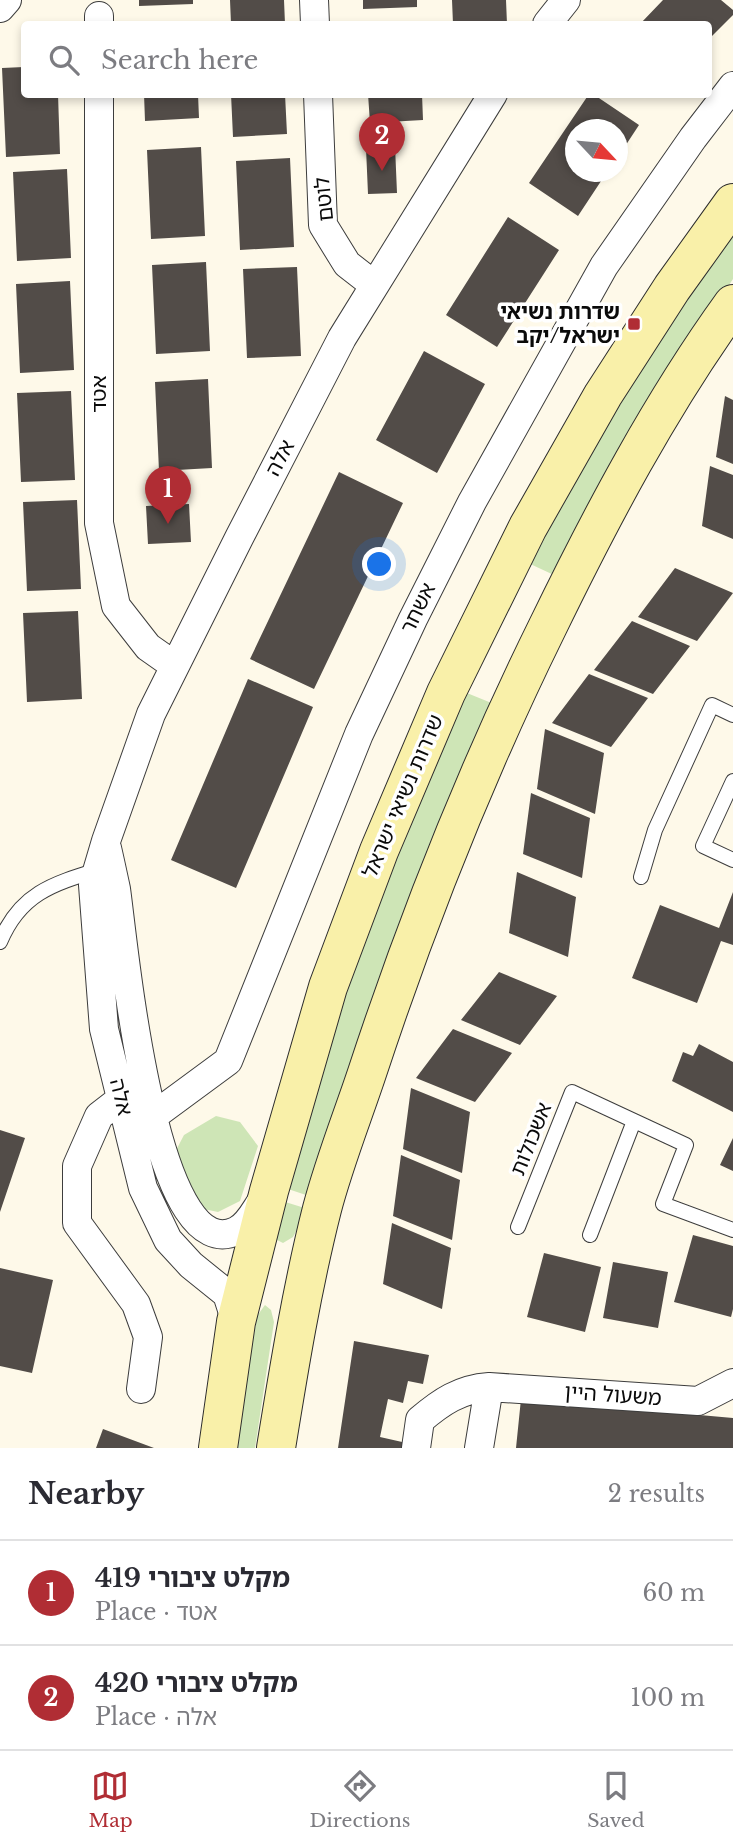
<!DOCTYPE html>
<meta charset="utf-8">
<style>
body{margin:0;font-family:"Libre Baskerville","Noto Sans Hebrew",serif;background:#f2f2f3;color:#2b2b33}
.compass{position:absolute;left:565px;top:119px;width:63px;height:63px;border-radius:50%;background:#fff;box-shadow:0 4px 10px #0003;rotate:116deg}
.you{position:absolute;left:380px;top:565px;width:24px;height:24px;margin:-18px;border:5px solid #fff;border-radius:50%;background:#1a73e8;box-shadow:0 0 0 10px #1a73e833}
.badge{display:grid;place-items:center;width:46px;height:46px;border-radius:50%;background:#b02d34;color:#fff;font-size:23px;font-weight:700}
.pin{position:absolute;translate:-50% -58px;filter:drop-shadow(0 2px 4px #0008)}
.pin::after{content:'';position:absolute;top:37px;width:24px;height:21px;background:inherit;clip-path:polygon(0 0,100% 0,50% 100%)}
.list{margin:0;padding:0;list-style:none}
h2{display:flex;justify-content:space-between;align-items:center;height:91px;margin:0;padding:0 28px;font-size:30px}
h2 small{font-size:23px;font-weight:400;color:#7c7c81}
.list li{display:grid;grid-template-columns:46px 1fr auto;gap:21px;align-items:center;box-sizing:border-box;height:105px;padding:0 28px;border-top:2px solid #e1e1e2}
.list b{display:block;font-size:26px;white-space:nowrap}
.list p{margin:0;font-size:23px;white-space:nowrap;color:#7c7c81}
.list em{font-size:23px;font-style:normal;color:#7c7c81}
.icon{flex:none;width:38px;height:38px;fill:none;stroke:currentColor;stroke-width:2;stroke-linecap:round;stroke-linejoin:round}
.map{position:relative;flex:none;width:733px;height:1448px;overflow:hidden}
.search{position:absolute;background:#fff;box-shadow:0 4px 10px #0003;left:21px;right:21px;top:21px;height:77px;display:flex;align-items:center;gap:18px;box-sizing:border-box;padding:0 24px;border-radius:7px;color:#7c7c81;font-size:26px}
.sheet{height:301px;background:#fff}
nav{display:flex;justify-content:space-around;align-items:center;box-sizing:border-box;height:98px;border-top:2px solid #e1e1e2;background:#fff;font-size:19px;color:#7c7c81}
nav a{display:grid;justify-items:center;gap:4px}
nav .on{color:#b02d34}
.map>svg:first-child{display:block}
.green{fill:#cee5b6}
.building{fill:#524c48}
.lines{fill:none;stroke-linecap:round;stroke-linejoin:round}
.service-casing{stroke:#3d3d3d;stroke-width:16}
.minor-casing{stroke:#3d3d3d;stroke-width:30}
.secondary-casing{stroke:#2c2c2c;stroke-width:40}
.service{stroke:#fff;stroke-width:14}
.minor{stroke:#fff;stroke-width:28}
.secondary{stroke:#f9f0a9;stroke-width:38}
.poi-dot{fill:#b02d34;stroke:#fff;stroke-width:2.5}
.labels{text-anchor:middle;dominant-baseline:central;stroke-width:7;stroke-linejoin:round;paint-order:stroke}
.street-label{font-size:21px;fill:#0a0a0a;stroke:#fff}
.poi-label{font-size:21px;font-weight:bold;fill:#0a0a0a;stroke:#fff;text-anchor:end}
</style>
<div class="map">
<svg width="733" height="1448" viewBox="0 0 733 1448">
<rect width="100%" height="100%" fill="#fef9e9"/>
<!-- green -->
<path class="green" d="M733 229V279L703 324 556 576 526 562 581 462Z
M462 691 494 704 312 1197 285 1188 358 953Z
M216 1116 240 1122 258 1146 240 1201 218 1212 194 1207 171 1160 184 1135Z
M282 1201 308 1209 293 1237 283 1243 275 1239Z
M265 1305 271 1310 274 1322 255 1448H235L257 1316Z"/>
<!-- building -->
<path class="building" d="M139 0H193V4L139 6Z
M230 0H284L285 24H231Z
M363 0H417V7L363 9Z
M452 0H506L507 24H453Z
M663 0H721L733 10V15L708 40V24H640Z
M24 67V94H58L60 154 6 157 2 68Z
M144 94H198L199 118 145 121Z
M231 94H285L287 134 233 137Z
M368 94H422L423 120 370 123Z
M589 94H593L639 125 618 157V130H576V172H607L578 216 529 183Z
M395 146 397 193 368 194 366 148Z
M201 147 205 236 151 239 147 150Z
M290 158 294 247 240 250 236 161Z
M67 169 71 258 17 261 13 172Z
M508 217 559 250 497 347 446 315Z
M206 262 210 351 156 354 152 265Z
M297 267 301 356 247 358 243 269Z
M70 281 74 370 20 373 16 284Z
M424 351 485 384 437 473 376 440Z
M208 379 212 468 159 471 155 382Z
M71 391 75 480 21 482 17 393Z
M725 396 733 400V464L716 457Z
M710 466 733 475V539L702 526Z
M339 472 403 503 314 689 250 659Z
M77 500 81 589 27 591 23 502Z
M189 504 191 542 148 544 146 506Z
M675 568 733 593 697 641 638 617Z
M78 611 82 699 27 702 23 613Z
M632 621 690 646 653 694 594 670Z
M589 674 648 698 611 747 552 723Z
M248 679 313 707 236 888 171 860Z
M545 729 604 753 595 814 537 789Z
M531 793 590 818 582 878 523 854Z
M517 872 576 897 568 957 509 933Z
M733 892V945L721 941 697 1003 632 978 660 905 719 928Z
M499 972 557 996 520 1045 461 1020Z
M453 1029 512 1053 475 1102 416 1078Z
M699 1044 733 1062V1112L672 1081 683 1052 693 1056Z
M411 1088 470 1112 462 1173 403 1149Z
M0 1130 25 1138 0 1212Z
M733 1138V1171L720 1165Z
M401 1155 460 1180 452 1240 393 1216Z
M392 1223 451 1248 442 1309 383 1284Z
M693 1235 733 1246V1309L731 1317 674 1302Z
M544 1253 601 1267 585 1332 527 1317Z
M613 1262 668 1272 658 1328 603 1318Z
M0 1268 53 1280 32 1373 0 1366Z
M354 1341 429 1355 423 1384 408 1381 403 1403 388 1399 380 1437 411 1444 410 1448H338Z
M521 1399 733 1418V1448H516Z
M103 1429 154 1448H96Z"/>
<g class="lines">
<defs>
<path id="service" d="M733 781 703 846 733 860
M641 877 655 830 712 705 733 715
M0 942C20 894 52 884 98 870
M518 1227 572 1092 686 1145 663 1204 733 1230
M590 1235 634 1121"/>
<path id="minor" d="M314 0 315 24
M0 8 7 0
M99 24V16
M547 24 566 0
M99 94V523L116 606 148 647 175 666
M318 94 323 225 347 264 374 285
M107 848C110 861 113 875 116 889 123 936 152 1271 236 1231 249 1225 255 1210 263 1199
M121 1099 99 1116 77 1166V1223L136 1304 148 1337 141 1389
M128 1124 152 1117 228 1061 359 734 413 619 472 502 604 266 693 138 733 86
M236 1322 227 1294 191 1265 168 1240 143 1188 104 1029 93 885 106 841 151 714 239 538 342 338 493 94
M416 1448 420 1420C441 1402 460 1389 489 1387L698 1401 733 1383
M479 1448 489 1387"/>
<path id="secondary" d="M218 1448 236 1322 269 1191 328 987 379 851 446 693 528 527 603 395 672 288 733 203
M276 1448C289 1368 302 1288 322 1209 334 1163 352 1118 367 1073 417 921 476 772 547 628 601 517 660 405 733 304"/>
</defs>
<!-- service casing -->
<use href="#service" class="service-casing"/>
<!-- minor casing -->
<use href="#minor" class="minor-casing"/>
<!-- secondary casing -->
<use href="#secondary" class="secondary-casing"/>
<!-- service -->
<use href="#service" class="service"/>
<!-- minor -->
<use href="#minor" class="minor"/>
<!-- secondary -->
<use href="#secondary" class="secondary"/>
</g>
<!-- markers -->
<rect class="poi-dot" x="627" y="317" width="14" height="14" rx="3.5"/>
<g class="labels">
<!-- street labels -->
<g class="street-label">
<text transform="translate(324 199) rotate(-96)">לוטם</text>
<text transform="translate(99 394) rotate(-90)">אטד</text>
<text transform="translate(280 458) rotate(-62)">אלה</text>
<text transform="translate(418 608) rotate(-64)">אשחר</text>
<text transform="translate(403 796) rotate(-67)">שדרות נשיאי ישראל</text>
<text transform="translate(121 1097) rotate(76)">אלה</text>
<text transform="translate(531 1139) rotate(-68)">אשכולות</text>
<text transform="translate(613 1395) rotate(4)">משעול היין</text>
</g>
<!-- poi labels -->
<g class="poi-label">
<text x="620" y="312">שדרות נשיאי<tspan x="620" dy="24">ישראל/יקב</tspan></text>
</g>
</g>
</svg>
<svg class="compass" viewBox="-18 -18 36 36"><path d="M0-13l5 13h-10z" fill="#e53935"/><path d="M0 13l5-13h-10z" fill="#7c7c81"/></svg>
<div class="you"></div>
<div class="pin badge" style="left:168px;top:524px">1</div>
<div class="pin badge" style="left:382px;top:171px">2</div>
<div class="search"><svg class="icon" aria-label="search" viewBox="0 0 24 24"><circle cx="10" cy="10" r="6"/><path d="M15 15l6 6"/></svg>Search here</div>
</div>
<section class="sheet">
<h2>Nearby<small>2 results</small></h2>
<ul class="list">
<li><span class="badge">1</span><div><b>מקלט ציבורי 419</b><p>Place · אטד</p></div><em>60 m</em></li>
<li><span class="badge">2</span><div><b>מקלט ציבורי 420</b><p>Place · אלה</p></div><em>100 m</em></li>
</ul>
</section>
<nav>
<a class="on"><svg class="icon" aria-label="map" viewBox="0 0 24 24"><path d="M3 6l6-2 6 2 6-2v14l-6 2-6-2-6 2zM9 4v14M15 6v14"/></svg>Map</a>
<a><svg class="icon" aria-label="directions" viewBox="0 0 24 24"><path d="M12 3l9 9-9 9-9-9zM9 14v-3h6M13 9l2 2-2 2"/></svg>Directions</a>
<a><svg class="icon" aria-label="saved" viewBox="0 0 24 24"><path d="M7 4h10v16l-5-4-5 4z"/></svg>Saved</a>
</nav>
